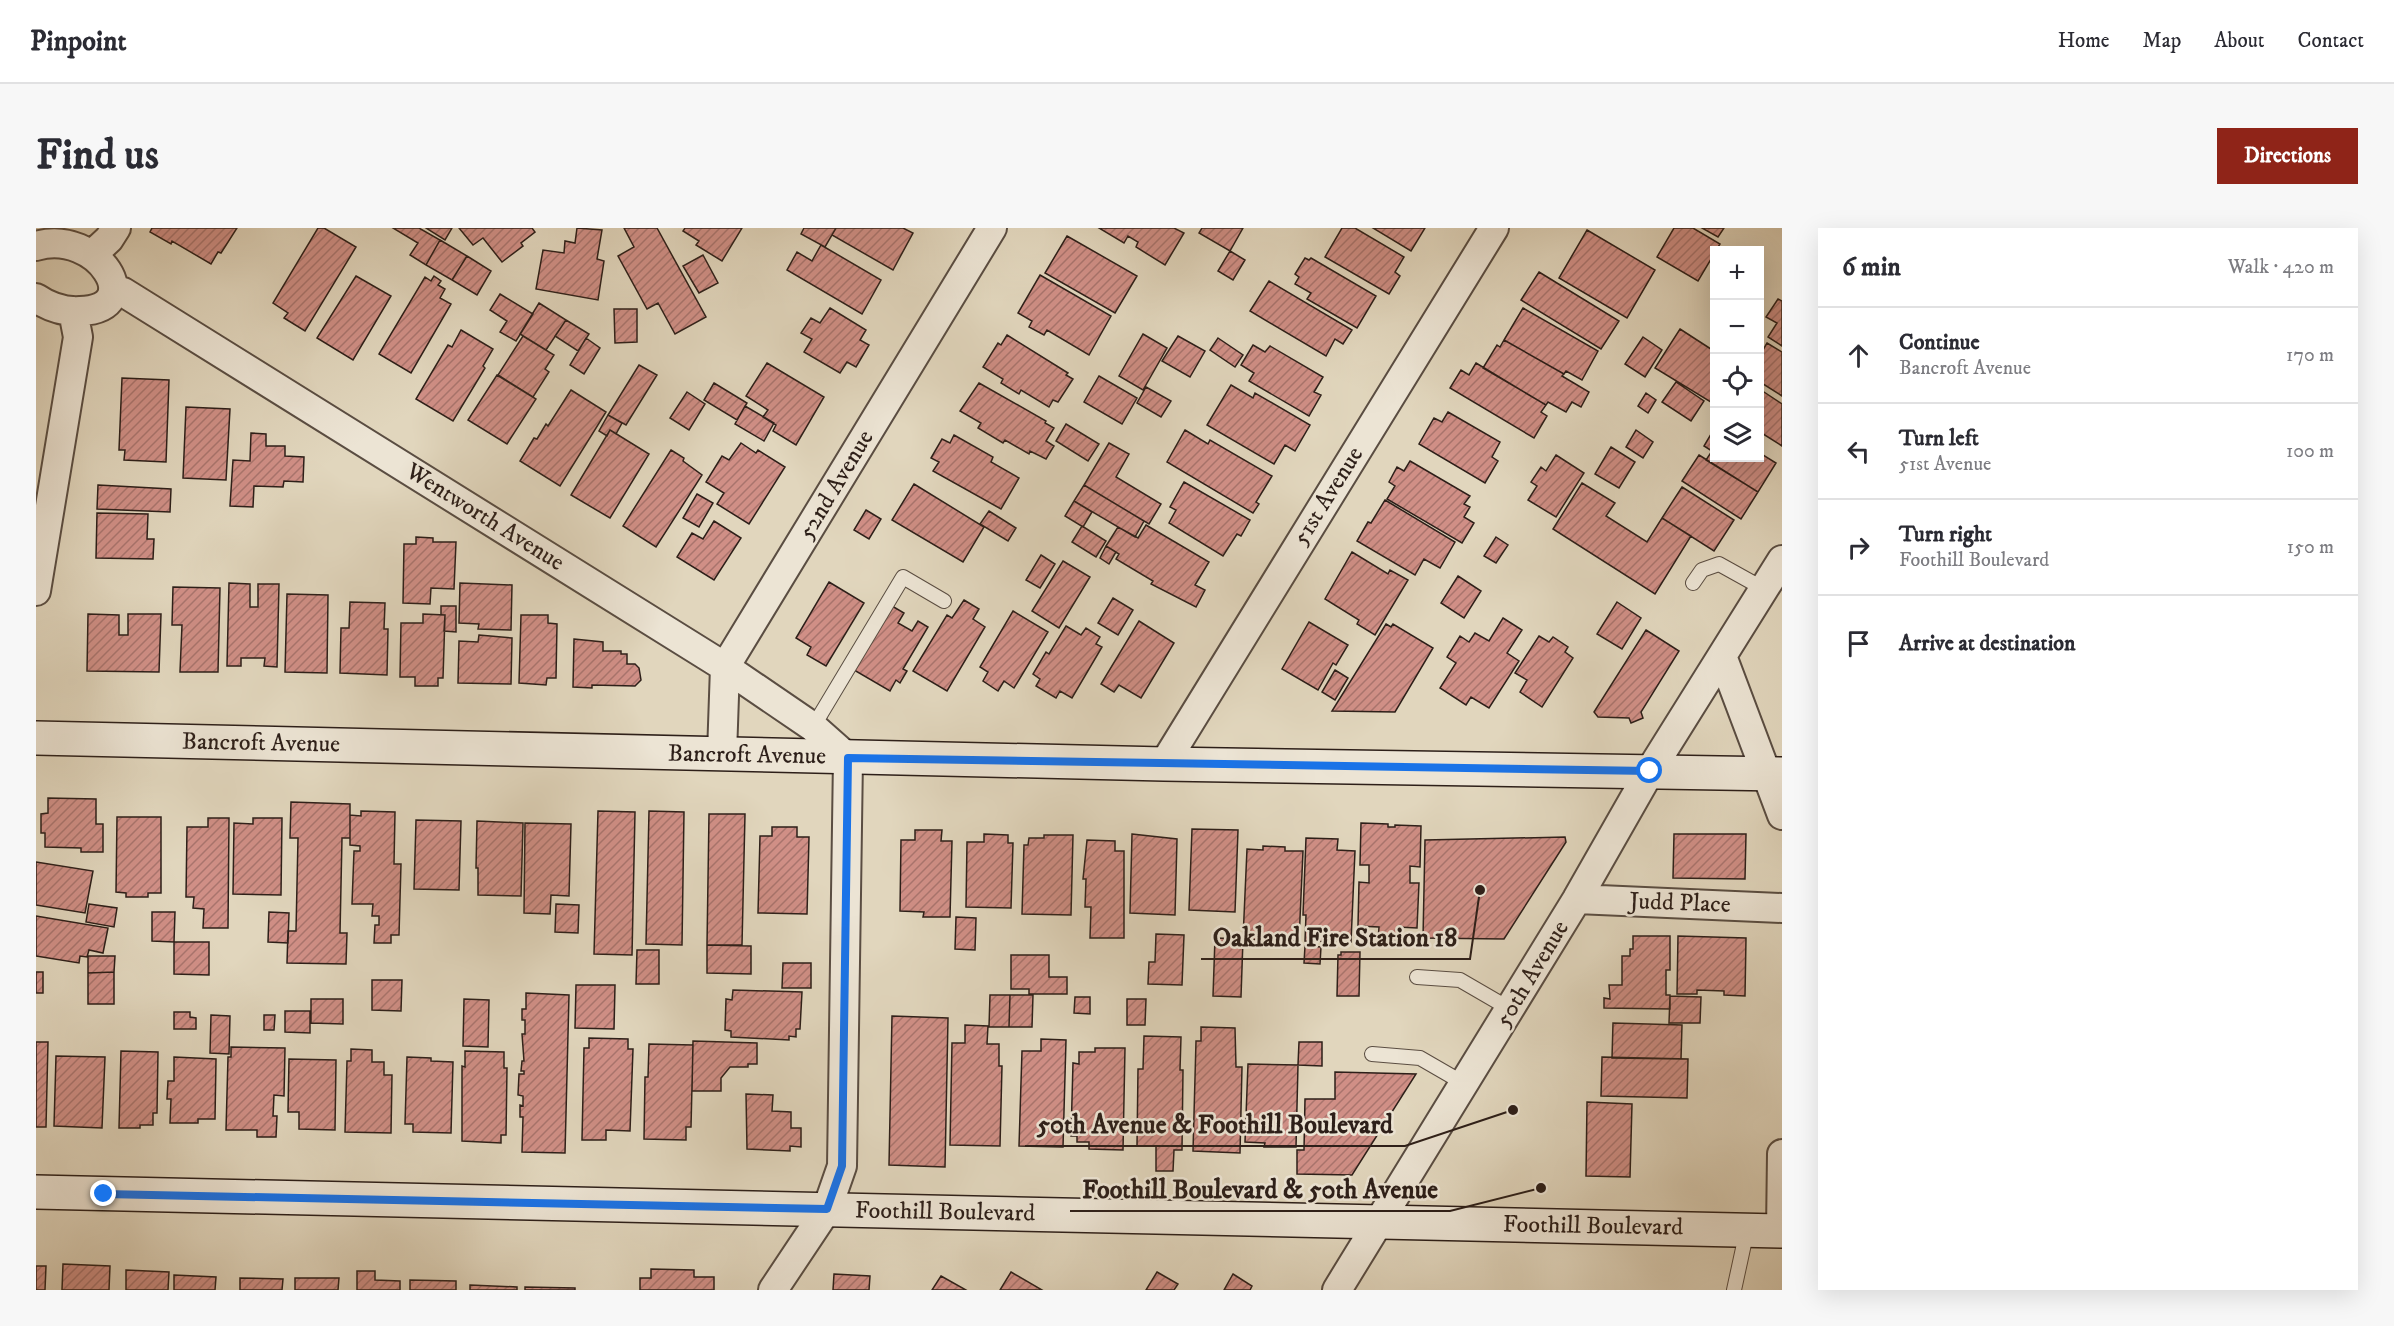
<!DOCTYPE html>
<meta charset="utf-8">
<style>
body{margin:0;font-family:"IM FELL DW Pica",serif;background:#f7f7f7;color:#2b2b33}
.controls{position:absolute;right:18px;top:18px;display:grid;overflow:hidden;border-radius:0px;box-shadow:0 6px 24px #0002}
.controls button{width:54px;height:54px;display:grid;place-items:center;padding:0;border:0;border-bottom:2px solid #e1e1e2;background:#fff;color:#2b2b33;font:30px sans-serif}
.stop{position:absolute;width:18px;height:18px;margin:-14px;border:4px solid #1a73e8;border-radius:50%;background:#fff}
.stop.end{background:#1a73e8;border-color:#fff;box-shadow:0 2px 6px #0008}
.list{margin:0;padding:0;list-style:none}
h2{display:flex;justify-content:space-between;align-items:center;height:78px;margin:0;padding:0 24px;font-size:26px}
h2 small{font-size:20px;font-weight:400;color:#7c7c81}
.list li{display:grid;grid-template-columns:39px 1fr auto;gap:18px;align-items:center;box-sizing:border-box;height:96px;padding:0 24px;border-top:2px solid #e1e1e2}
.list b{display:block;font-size:22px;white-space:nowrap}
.list p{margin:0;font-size:20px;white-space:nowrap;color:#7c7c81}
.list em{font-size:20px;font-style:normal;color:#7c7c81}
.icon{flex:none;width:33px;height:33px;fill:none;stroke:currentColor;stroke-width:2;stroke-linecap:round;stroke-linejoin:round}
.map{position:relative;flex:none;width:1746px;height:1062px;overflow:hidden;border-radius:0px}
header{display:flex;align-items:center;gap:36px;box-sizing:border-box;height:84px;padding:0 30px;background:#fff;border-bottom:2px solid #e1e1e2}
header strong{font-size:28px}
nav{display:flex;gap:33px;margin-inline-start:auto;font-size:21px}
.intro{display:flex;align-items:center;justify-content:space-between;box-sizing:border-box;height:144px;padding:0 36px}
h1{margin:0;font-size:42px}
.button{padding:15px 27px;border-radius:0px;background:#8f2418;color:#fff;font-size:21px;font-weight:700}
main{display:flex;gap:36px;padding:0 36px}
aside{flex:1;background:#fff;border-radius:0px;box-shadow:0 6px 24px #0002}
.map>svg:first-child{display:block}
.building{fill:url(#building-hatch);stroke:#2d1f19;stroke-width:1.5}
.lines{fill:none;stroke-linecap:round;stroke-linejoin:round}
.lane-casing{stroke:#5a4d42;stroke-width:16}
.street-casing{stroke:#5a4d42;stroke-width:32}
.secondary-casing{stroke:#2d1f19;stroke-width:36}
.lane{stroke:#ece4d4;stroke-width:14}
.street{stroke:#ece4d4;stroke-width:28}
.secondary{stroke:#ece4d4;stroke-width:33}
.route{stroke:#1a73e8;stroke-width:8}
.labels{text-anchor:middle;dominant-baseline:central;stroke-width:5;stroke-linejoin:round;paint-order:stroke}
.street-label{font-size:24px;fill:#2d1f19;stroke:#ece4d4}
.leader{fill:none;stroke:#2d1f19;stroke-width:2}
.callout-dot{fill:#2d1f19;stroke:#ece4d4;stroke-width:2}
.callout-label{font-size:26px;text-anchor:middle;font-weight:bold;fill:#2d1f19;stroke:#ece4d4;stroke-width:5;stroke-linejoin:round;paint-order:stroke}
</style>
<header>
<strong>Pinpoint</strong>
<nav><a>Home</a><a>Map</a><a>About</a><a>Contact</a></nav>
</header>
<div class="intro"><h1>Find us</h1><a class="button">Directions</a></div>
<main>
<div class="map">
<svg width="1746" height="1062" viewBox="0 0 1746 1062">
<defs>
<pattern id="building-hatch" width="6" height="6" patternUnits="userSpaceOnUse" patternTransform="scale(1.5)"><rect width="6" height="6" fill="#d08f86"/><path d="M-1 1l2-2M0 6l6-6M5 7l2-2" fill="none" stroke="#a9746d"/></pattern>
</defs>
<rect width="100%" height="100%" fill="#e1d6bd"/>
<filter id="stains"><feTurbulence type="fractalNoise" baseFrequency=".00333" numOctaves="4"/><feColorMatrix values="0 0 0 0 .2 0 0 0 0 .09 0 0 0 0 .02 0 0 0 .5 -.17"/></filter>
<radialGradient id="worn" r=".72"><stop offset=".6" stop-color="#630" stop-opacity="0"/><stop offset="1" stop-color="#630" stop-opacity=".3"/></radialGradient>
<!-- building -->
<path class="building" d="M116 0H201L185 25 182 24 175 36 136 13 135 16 114 4Z
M282 0H288L320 19 269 103 248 90 252 85 237 75Z
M357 0H383L404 12 390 37 374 27 382 15Z
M390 0H416L409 12Z
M423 0H496L499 4 485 15 487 18 466 34 447 10 437 17Z
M541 0 566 2 561 31 568 33 562 72 500 61 507 22 528 25 529 13 539 15Z
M588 0H621L670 89 639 106 622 75 611 81 582 28 598 19Z
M649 0H706L686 33 660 17 663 13 647 3Z
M768 0H800L789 19 765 6Z
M800 0H867L877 5 857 42 796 7Z
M1063 0H1138L1148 5 1129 37 1100 19 1102 14 1092 8 1088 15Z
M1166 0H1207L1194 23 1163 5Z
M1306 0H1319L1368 29 1359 44 1364 48 1353 66 1289 29Z
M1337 0H1389L1375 23Z
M1638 0H1657L1684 16 1662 53 1621 29Z
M1666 0H1688L1682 9Z
M1551 2 1619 42 1591 90 1523 50Z
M1031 8 1101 48 1079 85 1009 45Z
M404 12 431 28 416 52 390 37Z
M785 17 845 52 826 86 751 42 761 24 776 33Z
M1194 23 1209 32 1197 52 1182 43Z
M667 27 682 55 663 65 647 38Z
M431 28 455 43 441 67 416 52Z
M1269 30 1273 32 1275 30 1340 68 1321 100 1271 71 1275 65 1259 56 1263 49 1259 46Z
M1503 44 1583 93 1565 121 1485 72Z
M1004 47 1075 88 1053 127 1011 102 1008 107 993 99 996 93 982 85Z
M320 48 355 68 317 132 281 110Z
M398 48 405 53 402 57 409 61 404 70 415 76 375 145 343 126 389 49 395 53Z
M1233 53 1316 102 1307 116 1299 111 1290 128 1214 83Z
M464 66 497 86 480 113 464 104 471 93 454 82Z
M1742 71 1746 73V118L1732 109 1741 95 1730 89Z
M503 75 530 92 510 122 484 106Z
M794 80 830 102 824 112 833 117 820 139 811 134 804 145 768 124 776 111 765 105 775 90 784 95Z
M1487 80 1562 123 1546 152 1530 143 1528 146 1468 112Z
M578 81H601V114L579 115Z
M530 92 553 106 542 123 519 108Z
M1644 101 1678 123V176L1619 140Z
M425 102 457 121 447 138 449 140 417 193 380 171 412 117 416 119Z
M1107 106 1131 120 1107 162 1083 148Z
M971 107 1032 145 1030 147 1037 151 1022 174 1017 172 1013 179 985 162 983 166 965 155 967 151 947 139 962 115 965 117Z
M487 108 518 127 509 141 513 144 497 169 462 147Z
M1142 108 1169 123 1154 149 1126 133Z
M1607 109 1626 122 1609 149 1589 136Z
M550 110 564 120 548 146 534 137Z
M1182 110 1207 127 1199 139 1174 122Z
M1468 112 1528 146 1526 148 1553 164 1545 179 1536 174 1530 184 1512 174 1510 177 1447 140 1461 117 1464 119Z
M1731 115 1746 124V168L1724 154V127Z
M1217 117 1229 124 1234 118 1287 149 1278 164 1285 167 1273 188 1213 153 1218 145 1205 137Z
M731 135 788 169 760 217 737 203 740 197 727 189 732 182 710 168Z
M1440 135 1510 177 1505 184 1511 188 1498 210 1414 160 1425 142 1433 147Z
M603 137 621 147 590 197 572 187Z
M461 147 500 171 471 216 432 192Z
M1063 148 1101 170 1086 196 1048 174Z
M86 150 133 152 130 234 88 232 89 222H83Z
M1640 154 1668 173 1655 193 1626 174Z
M678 155 711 175 701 192 668 172Z
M943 155 1010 193 1009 195 1018 200 1010 213 1018 218 1010 231 994 223 993 226 969 212 967 215 942 200 945 195 924 183Z
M1195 157 1217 170 1219 165 1274 197 1259 223 1249 217 1238 236 1171 197Z
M1110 159 1135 173 1125 189 1101 175Z
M535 162 570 184 524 258 484 233 498 210 501 211 510 196 512 198Z
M651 164 669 176 653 202 634 190Z
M1728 164 1746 176V218L1724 204V167L1726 168Z
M1610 165 1620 172 1612 185 1602 178Z
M709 178 738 195 728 213 699 196Z
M150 179 194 181 190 252 147 250Z
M1412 184 1464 214 1456 229 1462 233 1449 255 1383 216 1398 190 1406 194Z
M572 187 586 195 580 206 574 202 571 208 563 203Z
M1030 196 1063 216 1052 233 1020 213Z
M1678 201V230H1724V225L1740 235 1722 264 1670 232 1676 223 1668 218Z
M574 202 613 226 574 290 535 267Z
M1149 202 1172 216 1174 212 1236 248 1220 274 1223 276 1217 285 1131 234Z
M1600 202 1617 214 1607 230 1590 219Z
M215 205 230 206V218H249V228L268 229 267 254 248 253 247 259 218 258 217 279 194 278 197 232 214 233Z
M918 207 957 229 955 234 983 250 965 281 897 243 903 234 895 230 906 211 914 215Z
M705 215 720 225 722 222 749 239 713 296 681 276 688 265 670 254 686 228 693 232Z
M1073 215 1093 226 1080 249 1125 276 1113 296 1048 257Z
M1575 219 1599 234 1583 260 1559 246Z
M635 222 648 230 647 233 666 247 620 319 587 298Z
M1520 227 1548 245 1520 289 1492 272 1501 258 1495 254 1505 239 1510 243Z
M1663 227 1722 264 1705 291 1646 253Z
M1374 233 1434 268 1428 276 1434 279 1428 289 1438 295 1426 315 1351 271 1359 258 1353 254 1361 239 1368 243Z
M1148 254 1214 292 1205 308 1201 306 1187 328 1133 295 1140 282 1134 279Z
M1546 255 1579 275 1570 288 1611 314 1626 290 1655 308 1619 366 1517 301Z
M878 256 948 299 927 334 856 292Z
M62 257 135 261 134 284 61 281Z
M1048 257 1108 293 1099 309 1038 273Z
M1646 259 1698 292 1678 323 1626 290Z
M661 266 677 275 663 299 647 290Z
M1349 272 1419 314 1404 340 1388 331 1379 347 1321 313 1332 294 1335 295Z
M1038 273 1056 284 1047 299 1029 288Z
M830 282 845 291 833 311 818 302Z
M953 283 980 300 972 313 944 296Z
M61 285 112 286 111 311H118L117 331 60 330Z
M678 293 705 310 678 352 641 329 656 305 667 311Z
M1110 297 1173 334 1159 357 1169 362 1160 379 1115 356 1117 353 1080 331 1083 326 1070 318 1082 299 1102 310Z
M1046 298 1070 313 1060 329 1036 314Z
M380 309 397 310V314H420L418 361 395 360 394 376 367 375 368 316H380Z
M1460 309 1472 317 1460 335 1448 328Z
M1070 318 1080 324 1073 336 1064 330Z
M1316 324 1352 346 1354 342 1372 352 1339 407 1321 396 1323 392 1289 371Z
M1005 327 1019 336 1004 360 990 352Z
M1027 333 1054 349 1023 400 996 383Z
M1422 348 1445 363 1428 390 1405 375Z
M793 354 828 375 790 438 771 427 775 419 760 410Z
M193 355 214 356V379H222V356H243L241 439 228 438 229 430H205V438H191Z
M424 355 476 357 475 402 442 401 443 396 423 395Z
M137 359 184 360 182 444H144L146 397H136Z
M251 366 292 367 291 445 249 444Z
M1077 370 1097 382 1082 407 1062 395Z
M928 372 943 381 937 391 949 399 911 463 877 443 911 387 916 390Z
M314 374 349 375 348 401H352L351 447 304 445 305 400H313Z
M1581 374 1605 390 1586 421 1561 406Z
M405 378H420V404L408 403 409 387H405Z
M856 378 868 385 862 395 876 403 882 393 892 399 867 441 871 443 864 455 860 452 854 463 818 442Z
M977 383 1012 404 978 460 968 453 962 463 947 453 952 444 944 439Z
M52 386 83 387V407H92V386H125L123 444 51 443Z
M387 386 409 387 407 450H402V458H379V449H364L365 395H387Z
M485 387H512V395L521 396 520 450H511L510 457 483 455Z
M1467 390 1486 402 1471 425 1483 433 1453 480 1435 469 1430 477 1404 460 1420 435 1411 429 1424 408 1433 414 1439 405 1453 413Z
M1103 393 1138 415 1105 470 1083 457 1078 464 1065 456Z
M1273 394 1312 417 1300 437 1297 435 1282 462 1246 441Z
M1350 396 1355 399 1357 396 1397 420 1359 484 1296 483Z
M1030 398 1045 407 1050 400 1064 409 1060 416 1066 419 1036 470 1024 463 1020 470 1000 458 1004 451 997 446 1010 424 1013 426Z
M1610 402 1643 423 1605 484 1607 490 1595 495 1593 490 1562 489 1558 484Z
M443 407 476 410 475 456 422 455 423 413 442 414Z
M1503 408 1513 414 1517 409 1532 419 1529 424 1537 430 1506 479 1484 464 1491 452 1479 445Z
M538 411 567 414V423H585V426H591V436H599L603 440 605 452 599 458 556 457V460L537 459Z
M1299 442 1312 450 1299 472 1286 464Z
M12 570 60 571V596H67V624H45V620L9 619V605H5V586L12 585Z
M255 574 314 576V610H306L304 705H311L310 736 251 735 252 703H260L262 610H254Z
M325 583 359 584 358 636H365L363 707H355V715H338L339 697H343V688H336L337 676H316L318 623H324V618L314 617V587L325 588Z
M562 583 599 584 596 727 558 726Z
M613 583 648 584 646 717 610 716Z
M673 586H709L706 717H671Z
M81 589H125V665H112V669H90V665L80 664Z
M172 590H193L192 700H167L168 681 157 680 158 669H150L151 599H172Z
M217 590H246L245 667 197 666 198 595 217 596Z
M380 592 425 593 423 662 378 661Z
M441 593 487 595 485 668 442 667V640H440Z
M489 595 535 596 533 668 515 667 514 686 488 685Z
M1325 595 1352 596V599H1359V597L1385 598 1384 639 1374 638V655H1383L1381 700 1362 699V713L1342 712 1343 699 1322 698 1323 654 1333 655V637H1324Z
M736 599H761V609H773L771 686 722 685 724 608H736Z
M1156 601 1202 602 1199 684 1153 682Z
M879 602H906L905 613H916L914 689H887L888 684 864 683 865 612H879Z
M948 606 972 607V615H977L975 680 930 679 931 614H948Z
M1096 606 1141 611 1139 687 1094 685Z
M1638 606H1710L1709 651 1637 650Z
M1008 607H1037L1035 687 986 686 988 617H992L993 610H1008Z
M1529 609 1530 614 1468 711 1387 710 1389 612Z
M1270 610 1302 611 1301 622 1319 623 1315 714 1269 713 1270 687H1267Z
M1051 612 1079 613V623H1088V710H1054L1055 679H1049L1050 651H1047Z
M1227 618 1249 619V623H1267L1263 713 1207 711 1211 621 1227 622Z
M0 634 57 643 49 685 0 677Z
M53 676 81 680 78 699 50 694Z
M520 676 543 677 542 705 519 704Z
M116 684H139L138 714 116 713Z
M233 684 253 685 252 715 232 714Z
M0 688 72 700 67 725 53 722 51 729 44 728 43 735 0 728Z
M920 689 940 690 939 722 919 721Z
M1120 706 1148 707 1146 757 1112 756 1113 734H1119Z
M1597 708H1634V742H1630V767H1634V781L1568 780V770L1574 771 1573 757H1586V728H1594V721H1597Z
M1642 708 1710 710 1709 768 1688 767V763L1661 762V766H1641Z
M1179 710 1207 711 1205 769 1177 768Z
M138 714H173V747L138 746Z
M671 717 715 718V746L671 745Z
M1269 718 1285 719 1284 736 1268 735Z
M601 722H623V756H600Z
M1305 724H1324L1323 768H1301L1302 727H1305Z
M975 727H1013V749H1031V766H993V761H975Z
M52 728H79L78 744 52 745Z
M747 735H775V760H746Z
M0 744H7V765H0Z
M78 744V776H52V745Z
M336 752H366L365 783 336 782Z
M540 757H579L578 801 539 800Z
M697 762 766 764 764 801H760V809L753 808V812L695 809V803L689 802 690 771 696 772Z
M490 765 533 767 529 925 486 924 487 889H484V877L487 878V868L482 867 483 846H488V843H485L486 833H488L486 806H489V792H486V781H490Z
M954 767H974L973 799H953Z
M974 767H997L996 799H973Z
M1634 768 1665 769 1664 795H1633Z
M1039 769H1054V786L1038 785Z
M275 771H307V796L275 795Z
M428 771 453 772 452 819 427 818Z
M1091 771H1110L1109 797H1091Z
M249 783H274V805L249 804Z
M138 784H154V789L160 790V801H138Z
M175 787 194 788 193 826 174 825Z
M228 787H239L238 802H228Z
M856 788 912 790 909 939 853 937Z
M1577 795 1646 797 1645 831 1576 830Z
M929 797 952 798 951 816H963V838H966L964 918 914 917 916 815H929Z
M1165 799 1199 800 1200 839H1206L1204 925 1157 923 1160 813H1165Z
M1108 808 1145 809 1144 842H1147L1146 922H1138L1137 943H1120V918H1101L1102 841H1107Z
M553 810 592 811V821H597L594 903 570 902V912H546L548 820H553Z
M1005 811 1030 812 1027 919 983 918 986 823H1005Z
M657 813 721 815V836H712V839H694L685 850V863H656Z
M0 814H12L10 899H0Z
M1263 814H1286V838L1262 837Z
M613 816 657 817 655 899H650V912L608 911 609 849H612Z
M195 819 249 820 248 868 238 867 237 888H241L240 909H221V902H190L192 829H195Z
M1059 820H1089L1087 922 1053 921V914H1041V908H1035L1037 835 1043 836V824H1059Z
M315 821 336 822V834H348V847H356L355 905 309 904 311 833H315Z
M85 823 122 824 121 885H117V897H104V900H83Z
M429 823 468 824V840H471L470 907H465V915L426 913V838L429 839Z
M20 828 69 829 66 900 18 898Z
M138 829 180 831 179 891H162V895H134L135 871H131L132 853H138Z
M371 829 395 830V833L417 834 415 905 377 904V896H369Z
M1566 829 1652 831 1651 870 1565 868Z
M253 831 300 832 299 902 263 901V884H252Z
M1212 836 1262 837 1260 919H1228L1229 915 1209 914Z
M1299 844 1380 846 1316 947 1261 946V922H1268L1269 871H1299Z
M710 866 737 867 736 883 755 884V900H765V919L754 918V923L711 921Z
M1551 874 1596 876 1594 949 1550 948Z
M27 1036 74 1038 73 1062H26Z
M0 1038H10L9 1062H0Z
M615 1041 658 1042V1049H678V1062H604V1050H615Z
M90 1042 133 1044 132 1062H90Z
M321 1043H339V1052L364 1053V1062H321Z
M975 1044 1006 1062H964Z
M1121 1044 1142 1056 1138 1062H1110Z
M798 1046 834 1048 833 1062H797Z
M1197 1046 1216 1058 1214 1062H1188Z
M138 1047 180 1049 179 1062H138Z
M905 1048 930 1062H896Z
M204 1050 247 1051 246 1062H204Z
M259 1050H303L302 1062H259Z
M374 1052 420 1053V1062H374Z
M434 1057 481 1059V1062H434Z
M489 1059 539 1060V1062H489Z"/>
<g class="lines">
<defs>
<path id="lane" d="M1657 355 1666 342 1683 336 1728 361
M777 499 867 349 908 373
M1381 749 1424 752 1474 781
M1336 826 1384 830 1429 856
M1698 1062 1711 1002"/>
<path id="street" d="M0 18C62 0 113 81 44 83 28 84 13 79 0 70
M59 24 73 11 80 0
M77 62 87 64 689 439 777 499 812 530 806 938 791 981 737 1062
M0 363 42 109 37 83
M1686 428 1746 587
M686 526 689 439 956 0
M1128 536 1458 0
M1541 671 1746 680
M1745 1003 1746 926
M1301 1062 1541 671 1614 543 1746 332"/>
<path id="secondary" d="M0 510 1128 536 1746 546
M0 964 1746 1003"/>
</defs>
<!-- lane casing -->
<use href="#lane" class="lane-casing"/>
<!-- street casing -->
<use href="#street" class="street-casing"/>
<!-- secondary casing -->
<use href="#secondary" class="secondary-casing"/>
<!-- lane -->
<use href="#lane" class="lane"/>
<!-- street -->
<use href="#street" class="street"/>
<!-- secondary -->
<use href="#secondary" class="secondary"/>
</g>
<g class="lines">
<!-- route -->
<path class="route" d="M68 966 791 981 806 938 812 530 1614 543"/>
</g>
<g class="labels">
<!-- street labels -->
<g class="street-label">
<text transform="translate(800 257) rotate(-59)">52nd Avenue</text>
<text transform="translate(1292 268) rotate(-58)">51st Avenue</text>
<text transform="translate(449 289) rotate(32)">Wentworth Avenue</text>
<text transform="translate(225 515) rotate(1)">Bancroft Avenue</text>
<text transform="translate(711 527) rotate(1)">Bancroft Avenue</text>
<text transform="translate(1644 675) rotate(2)">Judd Place</text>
<text transform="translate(1496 746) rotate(-59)">50th Avenue</text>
<text transform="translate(909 984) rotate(1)">Foothill Boulevard</text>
<text transform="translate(1557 998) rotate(1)">Foothill Boulevard</text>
</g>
</g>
<!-- callouts -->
<path class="leader" d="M1444 662L1434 731H1165M1477 882L1369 918H989M1505 960L1414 983H1034"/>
<g class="callout-dot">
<circle cx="1444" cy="662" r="6"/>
<circle cx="1477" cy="882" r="6"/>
<circle cx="1505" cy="960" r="6"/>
</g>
<g class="callout-label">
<text x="1299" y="718">Oakland Fire Station 18</text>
<text x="1179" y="905">50th Avenue &amp; Foothill Boulevard</text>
<text x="1224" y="970">Foothill Boulevard &amp; 50th Avenue</text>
</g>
<rect width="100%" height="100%" filter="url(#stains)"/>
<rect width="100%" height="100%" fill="url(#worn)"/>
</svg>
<div class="controls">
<button>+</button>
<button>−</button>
<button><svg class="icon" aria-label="locate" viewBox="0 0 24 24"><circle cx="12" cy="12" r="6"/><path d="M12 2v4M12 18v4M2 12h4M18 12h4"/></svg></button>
<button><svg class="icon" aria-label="layers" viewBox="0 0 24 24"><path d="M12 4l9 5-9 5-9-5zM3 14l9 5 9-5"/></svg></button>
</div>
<div class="stop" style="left:1614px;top:543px"></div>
<div class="stop end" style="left:68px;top:966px"></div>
</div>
<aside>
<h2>6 min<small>Walk · 420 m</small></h2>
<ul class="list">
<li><svg class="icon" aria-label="ahead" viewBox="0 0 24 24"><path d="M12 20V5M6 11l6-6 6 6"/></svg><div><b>Continue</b><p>Bancroft Avenue</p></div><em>170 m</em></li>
<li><svg class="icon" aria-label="left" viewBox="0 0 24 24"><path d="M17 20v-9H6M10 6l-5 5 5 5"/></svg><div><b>Turn left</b><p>51st Avenue</p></div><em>100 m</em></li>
<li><svg class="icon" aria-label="right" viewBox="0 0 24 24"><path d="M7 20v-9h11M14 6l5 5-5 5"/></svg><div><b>Turn right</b><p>Foothill Boulevard</p></div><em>150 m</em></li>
<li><svg class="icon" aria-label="arrive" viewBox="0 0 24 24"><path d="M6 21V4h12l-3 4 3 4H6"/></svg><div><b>Arrive at destination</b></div></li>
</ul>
</aside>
</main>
